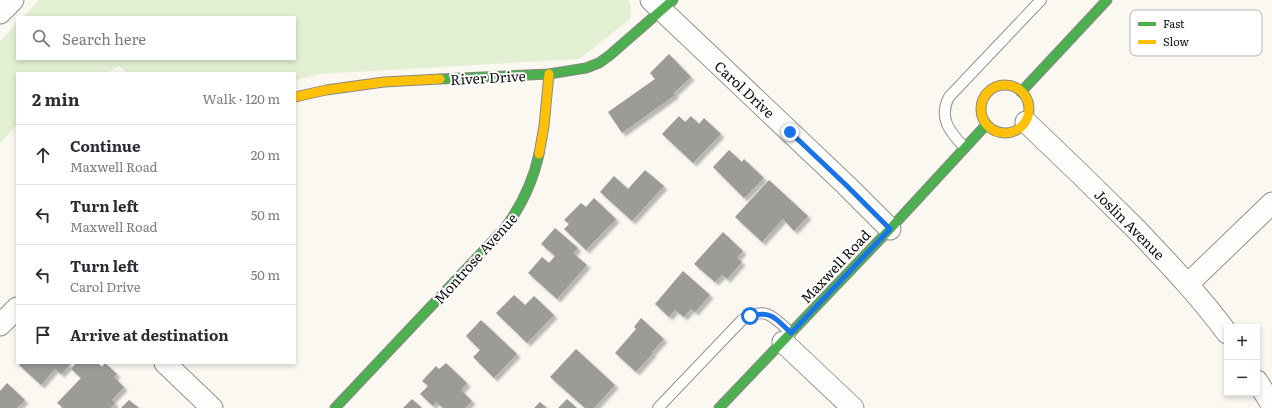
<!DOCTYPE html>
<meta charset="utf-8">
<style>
body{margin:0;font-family:Literata,serif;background:#f7f7f7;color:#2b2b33}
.controls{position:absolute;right:12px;bottom:12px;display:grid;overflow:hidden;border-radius:0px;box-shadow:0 2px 6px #0003}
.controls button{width:36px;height:36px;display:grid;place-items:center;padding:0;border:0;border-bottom:1px solid #e1e1e2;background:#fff;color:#2b2b33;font:20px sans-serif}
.stop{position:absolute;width:12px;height:12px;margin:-9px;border:3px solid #1a73e8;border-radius:50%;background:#fff}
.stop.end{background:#1a73e8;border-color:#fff;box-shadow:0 1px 4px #0008}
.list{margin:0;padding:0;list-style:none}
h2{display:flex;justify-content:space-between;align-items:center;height:52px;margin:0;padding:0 16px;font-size:17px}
h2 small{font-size:13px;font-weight:400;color:#7c7c81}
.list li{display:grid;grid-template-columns:26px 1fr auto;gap:12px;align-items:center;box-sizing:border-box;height:60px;padding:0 16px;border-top:1px solid #e1e1e2}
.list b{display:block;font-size:15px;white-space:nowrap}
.list p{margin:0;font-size:13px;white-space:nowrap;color:#7c7c81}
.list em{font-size:13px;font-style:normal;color:#7c7c81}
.icon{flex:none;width:22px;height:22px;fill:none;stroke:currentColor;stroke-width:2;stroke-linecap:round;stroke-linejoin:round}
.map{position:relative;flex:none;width:1272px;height:408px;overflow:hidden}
.search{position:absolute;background:#fff;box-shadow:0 2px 6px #0003;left:16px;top:16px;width:280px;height:44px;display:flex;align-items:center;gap:10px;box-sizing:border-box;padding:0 14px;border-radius:0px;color:#7c7c81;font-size:15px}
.panel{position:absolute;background:#fff;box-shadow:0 2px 6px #0003;left:16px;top:72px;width:280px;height:292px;border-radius:0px}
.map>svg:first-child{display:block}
.green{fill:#e3efd2}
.building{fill:#9d9b97;filter:url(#shadow)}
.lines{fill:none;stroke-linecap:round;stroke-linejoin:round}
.lane-casing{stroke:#949390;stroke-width:12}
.street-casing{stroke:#949390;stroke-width:23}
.fast-casing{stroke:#8a8986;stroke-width:11}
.slow-casing{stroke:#8a8986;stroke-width:11}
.lane{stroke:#fefefd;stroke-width:10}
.street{stroke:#fefefd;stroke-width:21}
.fast{stroke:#4caf50;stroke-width:9}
.slow{stroke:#ffc107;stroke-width:9}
.route{stroke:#1a73e8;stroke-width:5}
.labels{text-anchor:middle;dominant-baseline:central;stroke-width:4;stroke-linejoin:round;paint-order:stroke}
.street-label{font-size:14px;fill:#0d0d0d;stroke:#fff}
.key{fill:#fff;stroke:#b6b6b6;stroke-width:1}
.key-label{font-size:11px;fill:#0d0d0d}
</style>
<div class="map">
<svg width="1272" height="408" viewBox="0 0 1272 408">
<defs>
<filter id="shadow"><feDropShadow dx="3.5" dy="3.5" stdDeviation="1" flood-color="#0004"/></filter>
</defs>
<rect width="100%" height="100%" fill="#faf8f1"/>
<!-- green -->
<path class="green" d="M39 0H629L631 8 630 19 579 59 320 74 295 80V73H127L119 66 107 73H17V125L0 143V41L17 23V59H295V17H23Z"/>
<!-- building -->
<path class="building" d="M669 54 691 77 674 93 675 95 622 133 608 112 655 79 650 73Z
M679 116 685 122 691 116 699 124 704 118 721 134 693 163 662 134Z
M729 150 742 162 744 159 764 178 744 198 713 167Z
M645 170 664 186 632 221 600 192 614 176 628 189Z
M769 180 808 216 794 231 783 219 762 242 735 217Z
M594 198 616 219 586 250 564 229 569 224 564 220 581 203 586 207Z
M555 228 578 248 573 253 587 265 557 299 528 273 542 257 549 263 555 256 541 244Z
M723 232 743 251 737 258 742 262 727 279 722 275 715 282 694 264Z
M683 271 710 295 695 312 691 309 684 317 675 310 669 317 655 304Z
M514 295 525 305 534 296 554 315 527 343 496 313Z
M641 318 664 339 652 352 653 353 636 372 615 353 636 329 634 327Z
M481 320 517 354 494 378 473 357 480 350 466 336Z
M576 349 615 385 594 408H585L550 377Z
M21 363H72L61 374 55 369 41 385 19 365Z
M76 363H98L102 367 105 363 117 374 114 377 124 387 112 400 115 403 111 408H63L57 403 81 378 71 369Z
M446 363 467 383 461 390 472 401 465 408H443L436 402 433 406 420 394 428 386 422 381 436 366 439 369Z
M7 383 25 400 17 408H0V391Z
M412 399 422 408H403Z
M567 399 577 408H558Z
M129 400 139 408H121Z
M540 402 547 408H534Z"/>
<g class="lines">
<defs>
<path id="lane" d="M964 147C950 132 938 118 949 97L1041 0
M658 408 742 320C766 305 773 317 791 333"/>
<path id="street" d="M651 0 846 185 890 229
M0 13 13 0
M1026 122C1063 157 1100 193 1137 230 1169 264 1199 295 1227 333
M1188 284 1272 203
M0 325 17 308
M783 342 853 408
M165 363 212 408
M1257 381 1272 405"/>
<path id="fast" d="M440 79 549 74 586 68 599 63 610 55 673 0
M1021 92 1107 0
M335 408 505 228C522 205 533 182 539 154
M719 408 890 229 986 125"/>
<path id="slow" d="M981 109a24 24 0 1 1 48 0a24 24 0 1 1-48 0Z
M295 97 326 90 384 82 440 79
M539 154 544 126 549 74"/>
</defs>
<!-- lane casing -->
<use href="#lane" class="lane-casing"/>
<!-- street casing -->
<use href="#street" class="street-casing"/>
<!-- fast casing -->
<use href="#fast" class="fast-casing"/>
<!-- slow casing -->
<use href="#slow" class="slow-casing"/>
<!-- lane -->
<use href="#lane" class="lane"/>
<!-- street -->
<use href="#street" class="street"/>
<!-- fast -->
<use href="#fast" class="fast"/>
<!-- slow -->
<use href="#slow" class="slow"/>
</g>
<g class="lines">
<!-- route -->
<path class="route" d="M750 316C772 310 776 319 791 333L890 229 846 185 790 132"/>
</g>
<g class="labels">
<!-- street labels -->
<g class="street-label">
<text transform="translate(488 77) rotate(-3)">River Drive</text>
<text transform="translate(745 89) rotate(43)">Carol Drive</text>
<text transform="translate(1130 224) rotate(45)">Joslin Avenue</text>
<text transform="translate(475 258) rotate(-48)">Montrose Avenue</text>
<text transform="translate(835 266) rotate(-47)">Maxwell Road</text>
</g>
</g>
<!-- legend -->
<rect x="1130" y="10" width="132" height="46" rx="6" class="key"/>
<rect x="1138" y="22" width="18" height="4" fill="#4caf50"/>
<rect x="1138" y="40" width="18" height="4" fill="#ffc107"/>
<g class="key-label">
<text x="1163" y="28">Fast</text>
<text x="1163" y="46">Slow</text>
</g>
</svg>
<div class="controls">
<button>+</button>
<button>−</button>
</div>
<div class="stop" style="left:750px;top:316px"></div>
<div class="stop end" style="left:790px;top:132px"></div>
<div class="search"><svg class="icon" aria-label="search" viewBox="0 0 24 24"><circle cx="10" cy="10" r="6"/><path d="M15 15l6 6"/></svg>Search here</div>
<section class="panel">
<h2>2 min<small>Walk · 120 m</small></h2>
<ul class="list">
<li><svg class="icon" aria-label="ahead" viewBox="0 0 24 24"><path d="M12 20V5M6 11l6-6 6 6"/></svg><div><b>Continue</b><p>Maxwell Road</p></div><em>20 m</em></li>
<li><svg class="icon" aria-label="left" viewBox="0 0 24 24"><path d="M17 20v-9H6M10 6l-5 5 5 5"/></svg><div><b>Turn left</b><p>Maxwell Road</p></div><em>50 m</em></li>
<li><svg class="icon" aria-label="left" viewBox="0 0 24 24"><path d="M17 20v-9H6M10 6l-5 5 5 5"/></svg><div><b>Turn left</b><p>Carol Drive</p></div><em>50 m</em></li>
<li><svg class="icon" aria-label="arrive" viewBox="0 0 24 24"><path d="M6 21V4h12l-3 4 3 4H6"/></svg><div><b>Arrive at destination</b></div></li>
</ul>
</section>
</div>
